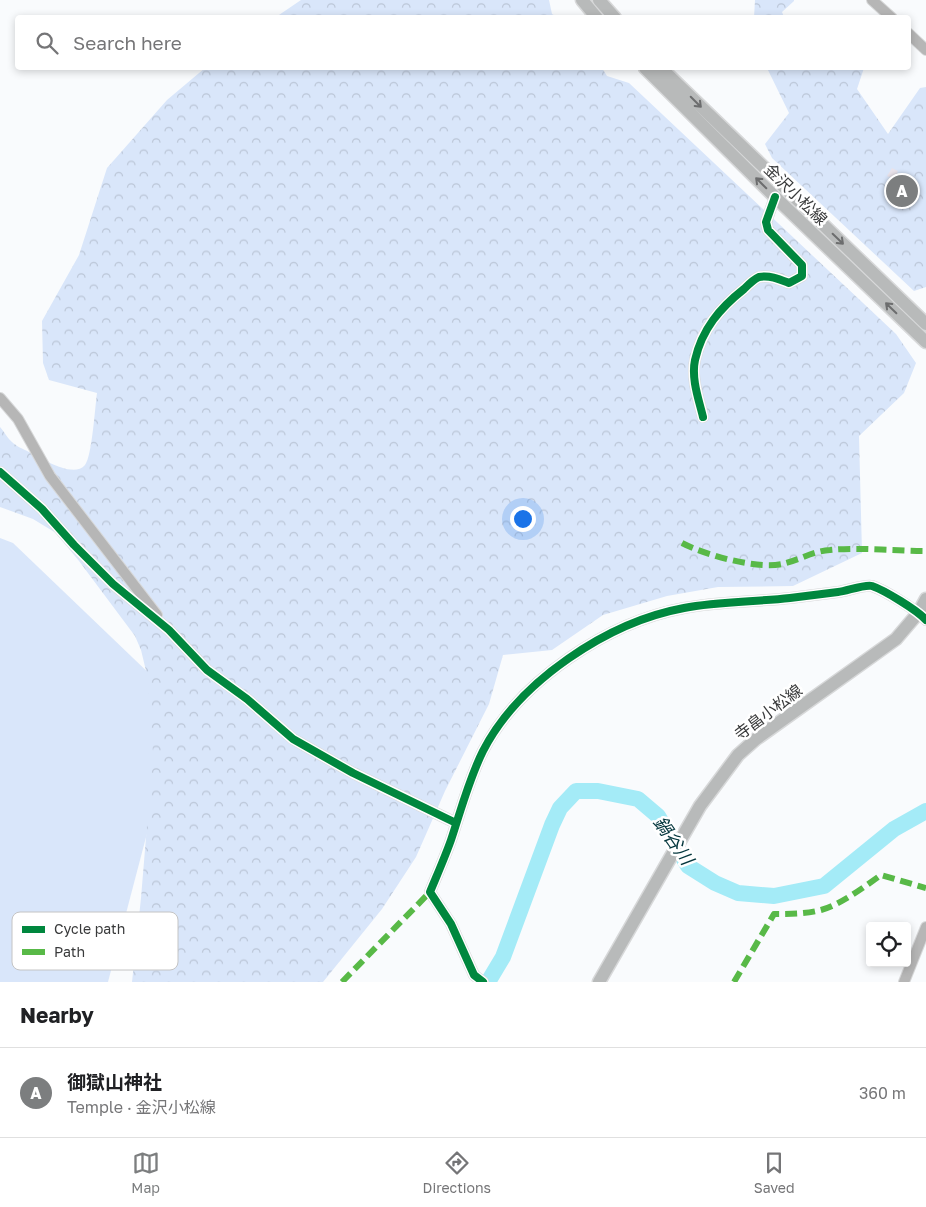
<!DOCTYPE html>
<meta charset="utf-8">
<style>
body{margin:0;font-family:"Golos Text","Noto Sans JP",sans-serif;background:#f6f6f6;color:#202124}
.controls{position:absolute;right:15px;bottom:15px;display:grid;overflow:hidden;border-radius:5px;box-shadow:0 2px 8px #0003}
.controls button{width:45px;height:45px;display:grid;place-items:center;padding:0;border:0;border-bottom:1px solid #e0e0e0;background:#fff;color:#202124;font:25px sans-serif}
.you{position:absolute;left:522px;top:518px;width:18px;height:18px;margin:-12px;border:4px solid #fff;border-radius:50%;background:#1a73e8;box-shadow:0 0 0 8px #1a73e833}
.badge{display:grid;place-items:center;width:32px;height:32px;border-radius:50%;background:#7c7e7f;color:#fff;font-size:16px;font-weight:700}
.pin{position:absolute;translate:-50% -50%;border:2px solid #fff;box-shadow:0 1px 5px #0006}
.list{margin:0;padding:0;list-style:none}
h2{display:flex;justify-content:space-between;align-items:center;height:65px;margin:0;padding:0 20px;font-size:21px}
h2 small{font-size:16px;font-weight:400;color:#757577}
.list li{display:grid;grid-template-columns:32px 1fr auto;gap:15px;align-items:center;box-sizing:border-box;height:90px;padding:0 20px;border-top:1px solid #e0e0e0}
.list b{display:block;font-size:19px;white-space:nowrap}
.list p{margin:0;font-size:16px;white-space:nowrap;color:#757577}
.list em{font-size:16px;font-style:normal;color:#757577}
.icon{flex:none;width:28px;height:28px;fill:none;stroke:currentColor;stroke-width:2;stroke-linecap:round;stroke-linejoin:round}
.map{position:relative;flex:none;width:926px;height:982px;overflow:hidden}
.search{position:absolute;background:#fff;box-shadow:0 2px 8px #0003;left:15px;right:15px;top:15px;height:55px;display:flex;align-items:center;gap:12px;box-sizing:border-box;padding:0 18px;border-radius:5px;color:#757577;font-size:19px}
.sheet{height:155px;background:#fff}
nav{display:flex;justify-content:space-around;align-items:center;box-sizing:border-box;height:70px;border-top:1px solid #e0e0e0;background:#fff;font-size:14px;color:#757577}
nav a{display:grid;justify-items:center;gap:2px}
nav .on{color:#7c7e7f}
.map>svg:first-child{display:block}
.grass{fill:#d9e6fa}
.forest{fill:url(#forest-crowns)}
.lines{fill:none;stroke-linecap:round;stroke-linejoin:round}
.river{stroke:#a4ebf7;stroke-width:16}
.building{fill:#e9e3eb}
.minor-casing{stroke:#d7d8d9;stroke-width:12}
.major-casing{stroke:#d7d8d9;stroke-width:15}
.minor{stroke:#b6b6b6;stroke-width:10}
.major{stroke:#b8baba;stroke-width:12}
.quiet{stroke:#58b947;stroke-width:6;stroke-dasharray:12 6;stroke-linecap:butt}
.cycleway-casing{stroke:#fff;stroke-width:11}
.cycleway{stroke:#00873e;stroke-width:8}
.oneway{stroke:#6c6d6e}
.labels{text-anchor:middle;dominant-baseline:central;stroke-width:5;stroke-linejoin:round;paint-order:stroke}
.street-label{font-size:16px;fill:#393a3b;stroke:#fff}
.water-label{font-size:18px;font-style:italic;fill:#02353c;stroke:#fff}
.key{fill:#fff;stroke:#c4c4c4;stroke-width:1}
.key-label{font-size:14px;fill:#393a3b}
</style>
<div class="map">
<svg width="926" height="982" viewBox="0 0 926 982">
<defs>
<pattern id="forest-crowns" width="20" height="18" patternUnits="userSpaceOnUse" patternTransform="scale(1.25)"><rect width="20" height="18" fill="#d9e6fa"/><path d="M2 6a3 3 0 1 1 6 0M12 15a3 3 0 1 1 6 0" fill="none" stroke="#bbc6d7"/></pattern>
</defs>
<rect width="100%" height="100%" fill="#f9fbfd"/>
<!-- grass -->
<path class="grass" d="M0 538 13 543 181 704 108 982H0Z"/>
<!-- forest -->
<path class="forest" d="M301 0H549L552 14 557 17H276Z
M755 0H794V1L782 12 784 17 754 18Z
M205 68H602L607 76 629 83 896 334 916 363 904 393 859 436 862 553 793 586 718 587 667 596 603 615 552 650 503 655 489 704 445 791 416 857 382 909 323 982H132L141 898 153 753 147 675 141 650 135 636 79 561 56 533 33 519 0 507V427C4 431 7 438 12 442 16 446 23 449 29 452 41 458 73 479 85 465 92 456 95 407 97 393L49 380 43 363 42 321 79 255 107 168 167 100Z
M767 68H864L857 89 888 134 920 88 926 87V287L914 291 772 158 765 144 789 113Z"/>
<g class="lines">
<!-- river -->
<path class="river" d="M488 982 503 957 552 825 560 808 576 791H598L638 799 658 816 688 866 715 883 738 893 774 896 824 886 894 829 926 811"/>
</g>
<!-- building -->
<path class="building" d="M892 168 898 171 894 179 887 176Z
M902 182 911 188 901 204 891 198Z"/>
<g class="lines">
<defs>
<path id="minor" d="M872 0 892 18
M908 33 926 50
M0 398 18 419 50 476 157 615
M703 417C699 400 691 379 695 360 702 329 720 308 744 289 748 285 754 279 759 277 770 275 779 279 789 283L802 276V265L768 230 766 222 775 197
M0 472 42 509 74 545 113 584 169 630 207 670 247 699 293 739 353 773 456 823
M483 982 474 975 451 924 430 892C437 875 445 857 451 840 461 810 469 779 483 751 519 681 608 622 684 608 718 601 755 602 790 598 806 596 822 594 838 592 847 591 865 584 872 586 884 590 917 610 926 620
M904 982 926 927"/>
<path id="major" d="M582 0 597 18
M599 0 615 18
M645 68 775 197 926 342
M661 68 926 324
M599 982 700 806 738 755 756 739 896 639 919 612 926 599"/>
</defs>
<!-- minor casing -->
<use href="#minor" class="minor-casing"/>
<!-- major casing -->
<use href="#major" class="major-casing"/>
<!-- minor -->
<use href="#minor" class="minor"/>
<!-- major -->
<use href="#major" class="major"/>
<!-- quiet -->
<path class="quiet" d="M682 543C705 555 761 571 786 563 801 559 814 551 830 550 859 547 896 551 926 551
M342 982 430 892
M734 982 774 914C790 914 806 914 821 910 840 905 864 887 881 875L926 888"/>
<defs>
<path id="cycleway" d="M703 417C699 400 691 379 695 360 702 329 720 308 744 289 748 285 754 279 759 277 770 275 779 279 789 283L802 276V265L768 230 766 222 775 197
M0 472 42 509 74 545 113 584 169 630 207 670 247 699 293 739 353 773 456 823
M483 982 474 975 451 924 430 892C437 875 445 857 451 840 461 810 469 779 483 751 519 681 608 622 684 608 718 601 755 602 790 598 806 596 822 594 838 592 847 591 865 584 872 586 884 590 917 610 926 620"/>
</defs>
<!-- cycleway casing -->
<use href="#cycleway" class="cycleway-casing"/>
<!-- cycleway -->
<use href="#cycleway" class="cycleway"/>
</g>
<!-- one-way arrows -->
<defs><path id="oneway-shaft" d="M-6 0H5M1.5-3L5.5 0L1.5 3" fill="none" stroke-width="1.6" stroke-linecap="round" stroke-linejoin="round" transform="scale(1.25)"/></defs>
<g class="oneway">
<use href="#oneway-shaft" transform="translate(696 102) rotate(45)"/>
<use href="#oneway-shaft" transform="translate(761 183) rotate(-135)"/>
<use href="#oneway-shaft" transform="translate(838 239) rotate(44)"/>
<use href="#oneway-shaft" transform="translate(891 308) rotate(-136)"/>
</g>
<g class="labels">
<!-- street labels -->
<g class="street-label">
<text transform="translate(796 194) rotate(44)">金沢小松線</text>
<text transform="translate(768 712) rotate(-37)">寺畠小松線</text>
</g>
<!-- water labels -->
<g class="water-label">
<text transform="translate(674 840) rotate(55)">鍋谷川</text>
</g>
</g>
<!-- legend -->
<rect x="12" y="912" width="166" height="58" rx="8" class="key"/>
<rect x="22" y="926" width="23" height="7" fill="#00873e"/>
<rect x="22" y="949" width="23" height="6" fill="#58b947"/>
<g class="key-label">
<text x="54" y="934">Cycle path</text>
<text x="54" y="957">Path</text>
</g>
</svg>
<div class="controls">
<button><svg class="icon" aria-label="locate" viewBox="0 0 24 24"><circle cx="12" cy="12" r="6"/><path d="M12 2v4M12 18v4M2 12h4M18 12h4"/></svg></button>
</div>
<div class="you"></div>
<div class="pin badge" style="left:902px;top:191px">A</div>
<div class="search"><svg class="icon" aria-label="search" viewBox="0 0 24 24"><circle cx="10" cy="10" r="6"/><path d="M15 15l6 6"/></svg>Search here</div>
</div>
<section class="sheet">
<h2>Nearby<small></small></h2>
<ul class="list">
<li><span class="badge">A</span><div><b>御獄山神社</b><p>Temple · 金沢小松線</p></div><em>360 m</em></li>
</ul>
</section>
<nav>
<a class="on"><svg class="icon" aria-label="map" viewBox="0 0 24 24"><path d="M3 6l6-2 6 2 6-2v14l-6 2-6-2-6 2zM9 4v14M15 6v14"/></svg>Map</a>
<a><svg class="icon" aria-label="directions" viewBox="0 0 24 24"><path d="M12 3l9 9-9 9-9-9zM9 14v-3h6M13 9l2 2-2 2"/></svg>Directions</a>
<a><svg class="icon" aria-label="saved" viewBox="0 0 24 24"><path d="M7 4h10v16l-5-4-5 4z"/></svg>Saved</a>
</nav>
